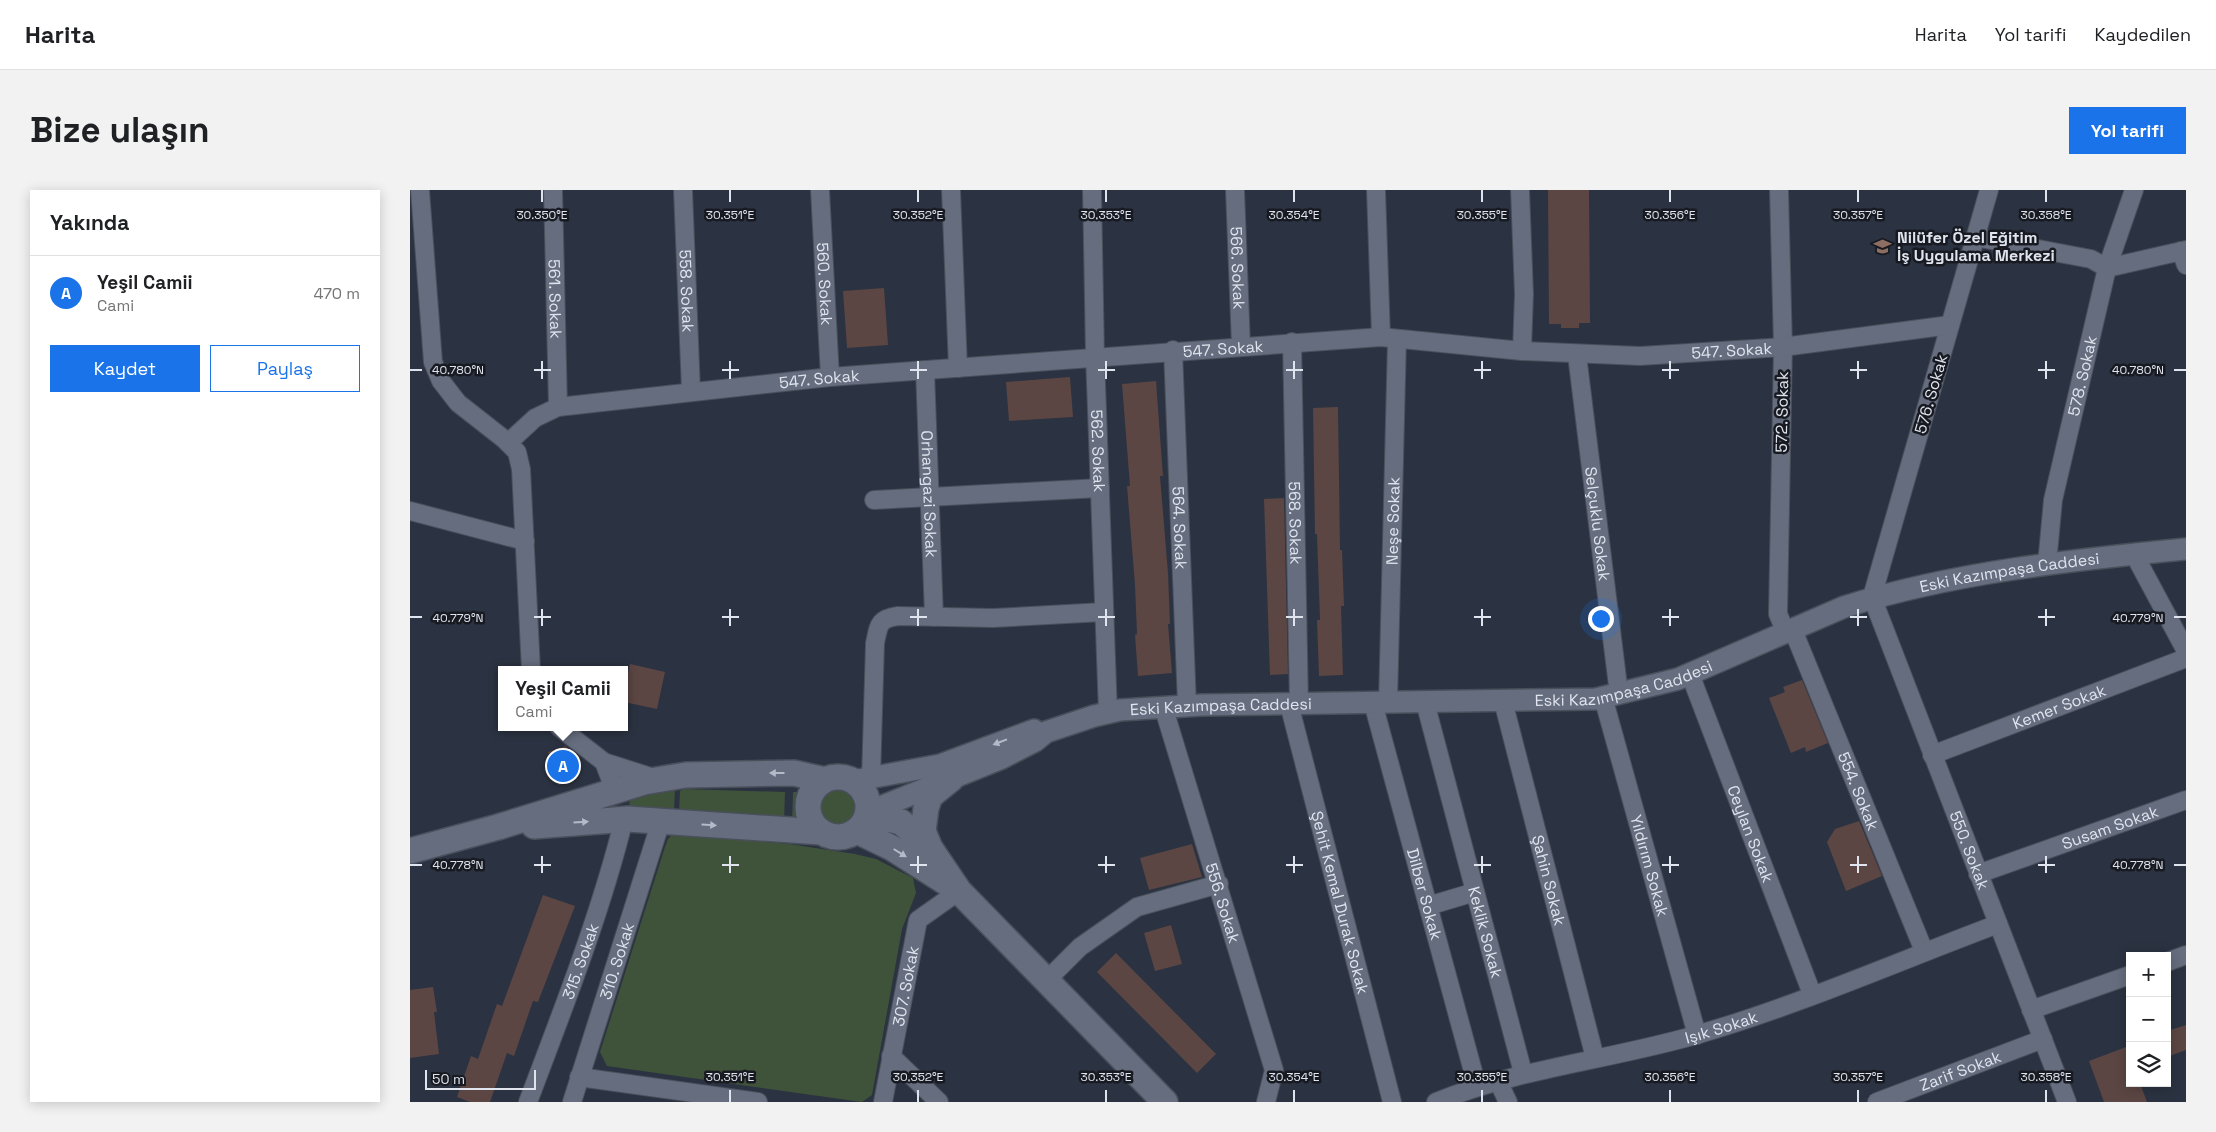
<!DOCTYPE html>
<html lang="tr">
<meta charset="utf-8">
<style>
body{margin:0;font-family:"Space Grotesk",sans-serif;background:#f2f2f2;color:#202124}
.controls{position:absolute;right:15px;bottom:15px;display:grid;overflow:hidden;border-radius:0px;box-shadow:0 2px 12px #0003}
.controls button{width:45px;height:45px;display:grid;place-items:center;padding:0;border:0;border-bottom:1px solid #e0e0e0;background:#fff;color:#202124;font:25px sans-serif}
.scale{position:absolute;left:15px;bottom:12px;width:111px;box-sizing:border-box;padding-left:5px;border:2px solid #dfe4ee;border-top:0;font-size:14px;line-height:18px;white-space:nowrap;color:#dfe4ee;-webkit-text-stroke:4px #171a21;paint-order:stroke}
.you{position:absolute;left:1190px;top:428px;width:18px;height:18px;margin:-12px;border:4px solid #fff;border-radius:50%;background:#1a73e8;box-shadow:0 0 0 8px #1a73e833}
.badge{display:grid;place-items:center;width:32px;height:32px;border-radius:50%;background:#1a73e8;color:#fff;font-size:16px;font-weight:700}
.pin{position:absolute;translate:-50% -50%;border:2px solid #fff;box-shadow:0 1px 5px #0006}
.popup{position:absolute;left:88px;top:476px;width:130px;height:65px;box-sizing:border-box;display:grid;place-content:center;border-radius:0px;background:#fff;filter:drop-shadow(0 1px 4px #0005);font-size:16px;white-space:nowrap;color:#757577}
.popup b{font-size:19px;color:#202124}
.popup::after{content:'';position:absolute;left:50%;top:100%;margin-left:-10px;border:10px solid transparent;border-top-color:#fff}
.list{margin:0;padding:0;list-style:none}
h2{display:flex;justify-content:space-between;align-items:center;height:65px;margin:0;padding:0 20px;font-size:21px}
h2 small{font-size:16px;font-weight:400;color:#757577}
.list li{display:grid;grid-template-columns:32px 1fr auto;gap:15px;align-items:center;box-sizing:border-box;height:75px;padding:0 20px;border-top:1px solid #e0e0e0}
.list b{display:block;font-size:19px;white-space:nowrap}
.list p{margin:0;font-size:16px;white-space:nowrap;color:#757577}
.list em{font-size:16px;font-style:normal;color:#757577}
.actions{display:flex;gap:10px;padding:15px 20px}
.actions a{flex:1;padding:11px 0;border:1px solid #1a73e8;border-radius:0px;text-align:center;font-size:18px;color:#1a73e8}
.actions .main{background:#1a73e8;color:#fff}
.icon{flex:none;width:28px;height:28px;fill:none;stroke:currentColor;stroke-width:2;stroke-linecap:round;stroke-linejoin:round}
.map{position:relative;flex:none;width:1776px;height:912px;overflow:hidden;border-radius:0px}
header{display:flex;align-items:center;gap:30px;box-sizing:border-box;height:70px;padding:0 25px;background:#fff;border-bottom:1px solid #e0e0e0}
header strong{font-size:24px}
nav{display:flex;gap:28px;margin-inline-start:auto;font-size:18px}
.intro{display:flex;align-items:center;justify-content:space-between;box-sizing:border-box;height:120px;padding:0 30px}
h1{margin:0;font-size:35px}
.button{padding:12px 22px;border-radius:0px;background:#1a73e8;color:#fff;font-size:18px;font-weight:700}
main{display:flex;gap:30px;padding:0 30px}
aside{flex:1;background:#fff;border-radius:0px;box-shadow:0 2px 12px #0003}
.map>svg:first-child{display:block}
.green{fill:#3f533a}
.building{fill:#5b4643}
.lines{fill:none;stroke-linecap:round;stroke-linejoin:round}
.minor-casing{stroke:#494f5b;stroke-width:20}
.tertiary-casing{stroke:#494f5b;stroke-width:24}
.secondary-casing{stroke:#494f5b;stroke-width:28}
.minor{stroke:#656d7e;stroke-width:18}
.tertiary{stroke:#656d7e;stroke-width:21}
.secondary{stroke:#656d7e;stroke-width:25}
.oneway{fill:#b4bac7}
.ticks{fill:none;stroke:#dfe4ee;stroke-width:2}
.labels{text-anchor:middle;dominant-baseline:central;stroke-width:5;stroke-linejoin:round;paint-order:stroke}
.poi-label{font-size:16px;font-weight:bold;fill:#dfe4ee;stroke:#171a21;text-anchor:start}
.street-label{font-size:16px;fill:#dfe4ee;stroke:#171a21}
.ticks-label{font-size:12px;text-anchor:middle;fill:#dfe4ee;stroke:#171a21;stroke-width:5;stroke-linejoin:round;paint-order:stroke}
</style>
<header>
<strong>Harita</strong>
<nav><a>Harita</a><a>Yol tarifi</a><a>Kaydedilen</a></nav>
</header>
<div class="intro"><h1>Bize ulaşın</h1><a class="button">Yol tarifi</a></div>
<main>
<aside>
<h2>Yakında<small></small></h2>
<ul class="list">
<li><span class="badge">A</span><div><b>Yeşil Camii</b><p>Cami</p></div><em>470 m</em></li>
</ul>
<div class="actions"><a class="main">Kaydet</a><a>Paylaş</a></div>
</aside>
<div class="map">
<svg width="1776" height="912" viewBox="0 0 1776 912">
<rect width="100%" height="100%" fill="#2b3241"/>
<!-- green -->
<path class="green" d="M265 599 264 622 221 617 219 613C226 599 252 601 265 599Z
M274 599 375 602 374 632 269 621 270 601Z
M411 617a17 17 0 1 1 34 0a17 17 0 1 1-34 0Z
M383 602H389L387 614 390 633H382Z
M264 643 379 654 445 664 466 669 503 688 506 703 492 739 462 905 452 912 197 876 190 862 255 657 258 649Z"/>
<!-- building -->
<path class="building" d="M1138 0H1179L1180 133H1169V138H1151V134H1139Z
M474 98 478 155 437 158 433 101Z
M660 187 663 227 599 231 596 192Z
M746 191 753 286H750L758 383 760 434H758L762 483 728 486 725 445 727 444 725 395 717 296H720L712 194Z
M928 217 930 360H932L934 416H931L933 485 909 486 907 430H910L907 344H905L903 218Z
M874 308 878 484 860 485 854 309Z
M220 474 255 482 247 519 214 512V483H218Z
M1392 490 1418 553 1396 562 1395 557 1381 563 1359 508 1375 502 1373 497Z
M156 556 167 589 149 595 138 562Z
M1449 631 1472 686 1436 701 1417 652 1425 639Z
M782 654 792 687 739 700 730 668Z
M133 705 165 716 128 812 123 811 104 866 97 863 80 912H60L47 907 61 866 68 869 87 814 92 816Z
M761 735 772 774 745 781 734 743Z
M706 763 806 864 787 883 687 782Z
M23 797 27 822H24L29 864 0 868V800Z
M1776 835V860L1757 867V841Z
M1716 857 1720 866V893H1730L1737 912H1694L1679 871Z"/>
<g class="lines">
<defs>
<g id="minor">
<path d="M10 0 23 172 31 191 48 213 94 249 107 262 111 279 121 480"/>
<path id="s1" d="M143 0 148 217"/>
<path id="s2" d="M273 0 281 201"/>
<path id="s3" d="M410 0 420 187"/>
<path d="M541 0 548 178"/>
<path id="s4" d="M682 0 685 166 698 523"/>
<path id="s5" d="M825 0 831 156"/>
<path d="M966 0 971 147"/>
<path d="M1110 0 1114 104 1112 161"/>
<path d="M1369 0 1373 157 1368 424 1376 443"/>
<path id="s6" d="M1579 0 1462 407 1657 912"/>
<path d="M1565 47 1681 69 1697 78 1776 60"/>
<path d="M1771 61 1776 75"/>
<path id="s7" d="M882 152 889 514"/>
<path id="s8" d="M763 160 777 515"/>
<path id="s9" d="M1167 165 1209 504"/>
<path id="s10" d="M515 180 524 427"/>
<path id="s11" d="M98 253 125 228 148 217 420 187 971 147 1112 161 1230 166 1373 157 1540 135"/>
<path d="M464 310 690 298"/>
<path d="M0 321 115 351"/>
<path d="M1724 364 1776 461"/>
<path id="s12" d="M1637 374 1643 310 1697 78 1724 0"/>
<path id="s13" d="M1383 440 1514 761"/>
<path id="s14" d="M1280 484 1402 804"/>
<path id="s15" d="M1193 507 1287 845"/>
<path id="s16" d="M1093 511 1185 868"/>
<path id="s17" d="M1015 512 1113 883"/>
<path id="s18" d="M963 513 1067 896"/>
<path id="s19" d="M978 513 987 149"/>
<path id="s20" d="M879 514 982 912"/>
<path id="s21" d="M753 516 864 880 856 912"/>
<path d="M149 537 194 572"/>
<path id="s22" d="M1522 565 1776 468"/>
<path d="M461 589 465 453C469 435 468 429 488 426L583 428 694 422"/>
<path d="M205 601 194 572 247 589"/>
<path id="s23" d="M1568 684 1776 610"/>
<path d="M1018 716 1065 702"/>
<path d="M1757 772 1776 765"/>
<path d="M637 790 670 757 727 717 809 694"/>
<path d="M1621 820 1720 785"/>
<path d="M481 866 529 912"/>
<path d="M169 887 348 912"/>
<path d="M1088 891 1098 912"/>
<path id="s24" d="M118 912C153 819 190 726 214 629"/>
<path id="s25" d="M162 912 251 631"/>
<path id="s26" d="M473 912 508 730 549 701"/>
<path id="s27" d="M1026 912C1111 878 1199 870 1286 845 1387 816 1489 771 1588 734"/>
<path id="s28" d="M1467 912 1633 849"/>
</g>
<g id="tertiary">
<path d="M443 591 530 575 624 540"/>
<path id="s29" d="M458 622 592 568 625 551 636 542 684 526 710 520 792 515 1186 509 1268 489 1434 417C1544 382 1662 370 1776 359"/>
</g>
<path id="secondary" d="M398 617a30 30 0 1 1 60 0a30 30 0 1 1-60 0Z
M541 589 520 606 516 618 513 641 520 658 549 701 755 912
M458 624 491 632 520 658
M124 636 218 629 411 642
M447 641 482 658 540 695
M0 661 88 637 234 592 276 585 384 583 415 590"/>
</defs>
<!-- minor casing -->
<use href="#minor" class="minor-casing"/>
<!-- tertiary casing -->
<use href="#tertiary" class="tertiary-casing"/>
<!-- secondary casing -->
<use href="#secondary" class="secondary-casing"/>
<!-- minor -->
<use href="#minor" class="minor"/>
<!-- tertiary -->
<use href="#tertiary" class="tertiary"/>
<!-- secondary -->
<use href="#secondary" class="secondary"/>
</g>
<!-- one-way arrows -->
<defs><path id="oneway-solid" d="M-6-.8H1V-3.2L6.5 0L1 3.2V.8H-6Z" transform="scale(1.25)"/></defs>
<g class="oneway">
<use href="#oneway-solid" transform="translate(590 552) rotate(159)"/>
<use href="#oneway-solid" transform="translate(367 583) rotate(180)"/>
<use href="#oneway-solid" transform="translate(171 632) rotate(-4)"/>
<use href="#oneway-solid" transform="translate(299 635) rotate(4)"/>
<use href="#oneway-solid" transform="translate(490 663) rotate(32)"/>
</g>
<!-- ticks -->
<path class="ticks" d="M132 0V12M320 0V12M508 0V12M696 0V12M884 0V12M1072 0V12M1260 0V12M1448 0V12M1636 0V12M132 171V189M320 171V189M508 171V189M696 171V189M884 171V189M1072 171V189M1260 171V189M1448 171V189M1636 171V189M0 180H12M124 180H141M312 180H329M500 180H517M688 180H705M876 180H893M1064 180H1081M1252 180H1269M1440 180H1457M1628 180H1645M1764 180H1776M132 419V436M320 419V436M508 419V436M696 419V436M884 419V436M1072 419V436M1260 419V436M1448 419V436M1636 419V436M0 427H12M124 427H141M312 427H329M500 427H517M688 427H705M876 427H893M1064 427H1081M1252 427H1269M1440 427H1457M1628 427H1645M1764 427H1776M132 666V683M320 666V683M508 666V683M696 666V683M884 666V683M1072 666V683M1260 666V683M1448 666V683M1636 666V683M0 675H12M124 675H141M312 675H329M500 675H517M688 675H705M876 675H893M1064 675H1081M1252 675H1269M1440 675H1457M1628 675H1645M1764 675H1776M320 900V912M508 900V912M696 900V912M884 900V912M1072 900V912M1260 900V912M1448 900V912M1636 900V912"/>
<!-- icons -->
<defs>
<symbol id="school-bare" viewBox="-9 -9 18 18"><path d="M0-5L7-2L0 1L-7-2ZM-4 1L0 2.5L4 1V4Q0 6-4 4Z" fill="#8d6e63" stroke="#171a21" stroke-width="2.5" paint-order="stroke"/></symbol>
</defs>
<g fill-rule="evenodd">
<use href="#school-bare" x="1460" y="44" width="25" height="25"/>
</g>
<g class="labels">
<!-- poi labels -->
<g class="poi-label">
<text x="1487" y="47">Nilüfer Özel Eğitim<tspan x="1487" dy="18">İş Uygulama Merkezi</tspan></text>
</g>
<!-- street labels -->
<g class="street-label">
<text stroke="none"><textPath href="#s5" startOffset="78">566. Sokak</textPath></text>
<text stroke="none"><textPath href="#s3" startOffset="94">560. Sokak</textPath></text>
<text stroke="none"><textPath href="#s2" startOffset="101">558. Sokak</textPath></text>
<text stroke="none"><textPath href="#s1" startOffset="109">561. Sokak</textPath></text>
<text stroke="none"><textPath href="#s11" startOffset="730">547. Sokak</textPath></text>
<text stroke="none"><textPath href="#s11" startOffset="1240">547. Sokak</textPath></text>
<text stroke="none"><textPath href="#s12" startOffset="192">578. Sokak</textPath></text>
<text stroke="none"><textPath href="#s11" startOffset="325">547. Sokak</textPath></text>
<text transform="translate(1521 204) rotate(-74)">576. Sokak</text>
<text transform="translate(1372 222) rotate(-89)">572. Sokak</text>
<text stroke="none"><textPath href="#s4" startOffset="261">562. Sokak</textPath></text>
<text stroke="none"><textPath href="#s10" startOffset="124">Orhangazi Sokak</textPath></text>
<text stroke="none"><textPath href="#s19" startOffset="182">Neşe Sokak</textPath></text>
<text stroke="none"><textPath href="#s7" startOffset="181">568. Sokak</textPath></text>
<text stroke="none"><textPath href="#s9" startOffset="170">Selçuklu Sokak</textPath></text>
<text stroke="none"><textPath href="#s8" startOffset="178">564. Sokak</textPath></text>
<text stroke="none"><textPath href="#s29" startOffset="1184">Eski Kazımpaşa Caddesi</textPath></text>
<text stroke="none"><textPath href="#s29" startOffset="779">Eski Kazımpaşa Caddesi</textPath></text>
<text stroke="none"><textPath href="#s22" startOffset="136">Kemer Sokak</textPath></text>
<text stroke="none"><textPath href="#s29" startOffset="374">Eski Kazımpaşa Caddesi</textPath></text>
<text stroke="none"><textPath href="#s13" startOffset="174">554. Sokak</textPath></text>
<text stroke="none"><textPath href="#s23" startOffset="140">Susam Sokak</textPath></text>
<text stroke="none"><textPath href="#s14" startOffset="171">Ceylan Sokak</textPath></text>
<text stroke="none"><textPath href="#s6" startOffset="695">550. Sokak</textPath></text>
<text stroke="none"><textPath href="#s15" startOffset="175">Yıldırım Sokak</textPath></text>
<text stroke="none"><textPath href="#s16" startOffset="185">Şahin Sokak</textPath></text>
<text stroke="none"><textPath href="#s18" startOffset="198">Dilber Sokak</textPath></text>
<text stroke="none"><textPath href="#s21" startOffset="206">556. Sokak</textPath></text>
<text stroke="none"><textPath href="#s20" startOffset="205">Şehit Kemal Durak Sokak</textPath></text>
<text stroke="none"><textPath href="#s17" startOffset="238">Keklik Sokak</textPath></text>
<text stroke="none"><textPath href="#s25" startOffset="148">310. Sokak</textPath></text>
<text stroke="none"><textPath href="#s24" startOffset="150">315. Sokak</textPath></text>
<text stroke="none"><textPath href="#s26" startOffset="118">307. Sokak</textPath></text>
<text stroke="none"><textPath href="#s27" startOffset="295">Işık Sokak</textPath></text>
<text stroke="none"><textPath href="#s28" startOffset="89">Zarif Sokak</textPath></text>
</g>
</g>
<g class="ticks-label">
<text x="132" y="29">30.350°E</text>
<text x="320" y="29">30.351°E</text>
<text x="508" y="29">30.352°E</text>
<text x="696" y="29">30.353°E</text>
<text x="884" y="29">30.354°E</text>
<text x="1072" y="29">30.355°E</text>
<text x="1260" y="29">30.356°E</text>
<text x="1448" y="29">30.357°E</text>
<text x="1636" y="29">30.358°E</text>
<text x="48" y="184">40.780°N</text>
<text x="1728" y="184">40.780°N</text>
<text x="48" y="432">40.779°N</text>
<text x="1728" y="432">40.779°N</text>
<text x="48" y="679">40.778°N</text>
<text x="1728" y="679">40.778°N</text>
<text x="320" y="891">30.351°E</text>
<text x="508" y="891">30.352°E</text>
<text x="696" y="891">30.353°E</text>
<text x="884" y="891">30.354°E</text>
<text x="1072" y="891">30.355°E</text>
<text x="1260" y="891">30.356°E</text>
<text x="1448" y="891">30.357°E</text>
<text x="1636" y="891">30.358°E</text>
</g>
</svg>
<div class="controls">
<button>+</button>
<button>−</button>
<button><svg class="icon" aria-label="layers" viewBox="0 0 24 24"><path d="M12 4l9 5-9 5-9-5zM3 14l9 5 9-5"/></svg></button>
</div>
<div class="scale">50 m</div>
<div class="you"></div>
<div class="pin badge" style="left:153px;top:576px">A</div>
<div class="popup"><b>Yeşil Camii</b>Cami</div>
</div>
</main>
